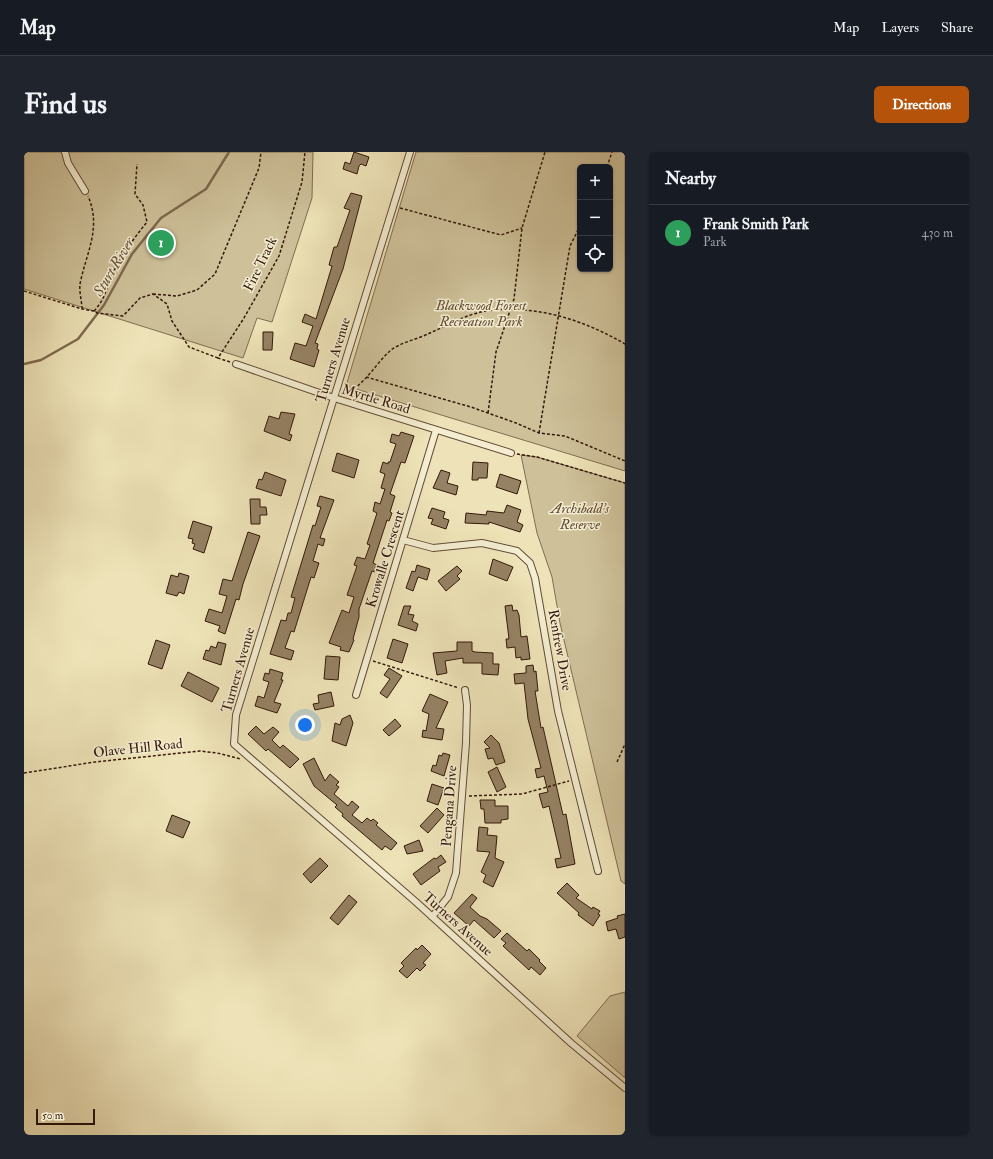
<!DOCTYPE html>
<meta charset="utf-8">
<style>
body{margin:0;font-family:"IM FELL Double Pica",serif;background:#20242c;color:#f1f3f6}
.controls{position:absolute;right:12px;top:12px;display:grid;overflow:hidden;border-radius:6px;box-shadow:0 1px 3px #0004}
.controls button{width:36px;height:36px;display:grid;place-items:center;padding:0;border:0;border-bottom:1px solid #363941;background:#171b24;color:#f1f3f6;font:20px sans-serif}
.scale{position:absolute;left:12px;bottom:10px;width:59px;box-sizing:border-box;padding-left:4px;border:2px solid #341909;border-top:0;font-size:11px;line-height:14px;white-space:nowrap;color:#341909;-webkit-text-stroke:3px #f4edd1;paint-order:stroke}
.you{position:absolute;left:281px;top:573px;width:14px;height:14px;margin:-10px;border:3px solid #fff;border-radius:50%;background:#1a73e8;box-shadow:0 0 0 6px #1a73e833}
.badge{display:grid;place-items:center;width:26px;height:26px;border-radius:50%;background:#b45309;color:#fff;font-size:13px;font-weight:700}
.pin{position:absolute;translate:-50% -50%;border:2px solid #fff;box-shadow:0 1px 4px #0006}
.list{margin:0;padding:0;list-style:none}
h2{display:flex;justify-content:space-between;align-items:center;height:52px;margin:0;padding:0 16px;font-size:17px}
h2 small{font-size:13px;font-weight:400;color:#9ea1a6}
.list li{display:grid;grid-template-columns:26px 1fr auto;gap:12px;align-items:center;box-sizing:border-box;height:56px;padding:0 16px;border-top:1px solid #363941}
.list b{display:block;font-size:15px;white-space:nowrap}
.list p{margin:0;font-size:13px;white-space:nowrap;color:#9ea1a6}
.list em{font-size:13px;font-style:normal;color:#9ea1a6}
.icon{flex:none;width:22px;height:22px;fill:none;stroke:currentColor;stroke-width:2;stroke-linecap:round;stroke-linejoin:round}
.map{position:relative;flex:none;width:601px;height:983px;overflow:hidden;border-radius:6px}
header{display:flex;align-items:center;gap:24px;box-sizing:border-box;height:56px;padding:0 20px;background:#171b24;border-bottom:1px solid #363941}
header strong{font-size:19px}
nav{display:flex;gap:22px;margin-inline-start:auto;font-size:14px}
.intro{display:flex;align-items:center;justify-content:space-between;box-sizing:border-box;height:96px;padding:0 24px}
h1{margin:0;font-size:28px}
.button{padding:10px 18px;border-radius:6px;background:#b45309;color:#fff;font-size:14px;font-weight:700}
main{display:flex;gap:24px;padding:0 24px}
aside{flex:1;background:#171b24;border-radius:6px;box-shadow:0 1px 3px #0004}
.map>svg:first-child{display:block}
.green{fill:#cec19a;stroke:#816d52;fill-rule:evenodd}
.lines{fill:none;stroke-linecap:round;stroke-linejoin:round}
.stream{stroke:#7e694e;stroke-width:2.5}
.building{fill:#958264;stroke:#341909}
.minor-casing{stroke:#624c35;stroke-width:8}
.path{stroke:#341909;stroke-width:1.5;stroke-dasharray:3 2;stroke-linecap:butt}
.minor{stroke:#f4edd1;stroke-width:6}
.labels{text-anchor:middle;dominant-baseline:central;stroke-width:3;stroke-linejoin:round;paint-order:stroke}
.street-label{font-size:14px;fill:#341909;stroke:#f4edd1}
.park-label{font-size:14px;font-style:italic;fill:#624b34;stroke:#f4edd1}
.water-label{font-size:15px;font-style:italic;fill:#654e37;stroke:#f4edd1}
</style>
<header>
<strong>Map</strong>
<nav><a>Map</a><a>Layers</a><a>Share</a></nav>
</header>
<div class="intro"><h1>Find us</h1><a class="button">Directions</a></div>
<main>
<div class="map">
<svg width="601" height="983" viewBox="0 0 601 983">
<rect width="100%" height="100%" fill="#eee3b8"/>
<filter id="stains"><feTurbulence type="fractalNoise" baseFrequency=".005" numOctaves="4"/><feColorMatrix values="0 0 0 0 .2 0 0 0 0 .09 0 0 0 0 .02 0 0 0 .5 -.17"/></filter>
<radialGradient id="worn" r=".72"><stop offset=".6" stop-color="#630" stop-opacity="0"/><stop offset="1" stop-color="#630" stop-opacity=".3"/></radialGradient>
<!-- green -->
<path class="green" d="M0 0H289L288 46 248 170 233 166 219 206 0 137Z
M392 0H601V319L322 234ZM556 15H586V117H556Z
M497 303 513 305 601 331V732L597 729 536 471 528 425 513 381Z
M601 840V926L553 884 586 844Z"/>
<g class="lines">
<!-- stream -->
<path class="stream" d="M0 212 17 208 54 187 80 153 108 102 137 66 182 37 205 0"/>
</g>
<!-- building -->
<path class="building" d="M330 0 345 5 342 14 337 12 335 14 333 22 319 17 321 10 326 12Z
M327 41 338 44 319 117 291 191 294 192 293 197 295 198 290 215 266 207 271 191 282 194 289 174 278 170 281 162 292 167 308 114 305 113 310 95H313L326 58 320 56Z
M239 180H249L248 198H239Z
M257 260 271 262 265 282 268 283 266 289 240 279 245 264 255 267Z
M377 280 390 284 381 311 377 310 366 342 371 344 366 360 368 361 365 369 363 368 349 411 353 413 351 420 348 419 335 457V465L329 487 330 488 325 500 316 498 317 495 305 491 318 458 325 461 330 445 323 443 333 414 330 413 333 405 341 407 346 393 343 392 353 361 349 359 351 350 356 352 361 337 357 336 361 322 356 320 359 310 364 312V310H366L372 292 366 290 368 282 375 284Z
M313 301 335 308 330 326 308 319Z
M449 310 464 311 463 326H454V328H448Z
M417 318 426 321 423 331 434 334 432 343 409 336Z
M241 320 262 328 257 344 232 336 235 327 238 328Z
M476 322 497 329 493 342 472 335Z
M296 344 310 348 296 386 301 387 299 394 294 392 289 409 295 411 290 426 287 425 270 480 267 479 261 496 270 499 267 508 246 502 257 468 262 469 264 461H267L271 446 267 445 289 373 291 374 297 355 293 354Z
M226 347H236V355H242L243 363H236V372H227Z
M483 353 497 358 493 370 499 373 496 380 465 370V372L441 371 442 361 462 363 463 359 480 361Z
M408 356 421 360 419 366 425 368 422 377 407 372 409 367 404 366Z
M169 369 188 375 180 401 169 397 171 392 168 391 169 387 164 386Z
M224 380 236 384 219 432 215 448 212 447 201 482 194 479 196 474 181 469 185 457 198 461 203 444 195 442 199 427 208 429Z
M469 407 489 415 483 429 465 422Z
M393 413 406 417 403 428 394 425 389 439 382 436 388 419 391 420Z
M433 414 438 419 433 424 436 427 422 439 414 429Z
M155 421 165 424 160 442 155 440 153 444 142 441 147 423 154 425Z
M488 453 489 459 493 458 495 463 497 485 503 484 506 507 497 508V505L492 506 491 495 483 496 482 487H485L481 454Z
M380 454H387L384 462 390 463 388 469 394 472 392 479 374 473Z
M369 487 384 492 378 511 363 506Z
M132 488 146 493 138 517 124 512Z
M194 490 202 492 197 513 179 507 182 498 185 499 187 494 192 496Z
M433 490H448V499L451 500 469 501V512H475L474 523 458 522V511H439V506L421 509 423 521 413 523 409 501 433 499Z
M302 504 316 505 314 528 300 527Z
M509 513 510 520 512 519 514 539H511L517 576 519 575 539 663 542 662 551 712 533 716 531 707 537 706 525 654 519 656 515 642 524 640 520 624 513 626 511 617 517 616 504 567 500 531 491 532 490 522 502 521V514Z
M365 516 378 524 363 546 356 541 366 527 360 523Z
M246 517 259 521 257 528H259L250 550 257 552 253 561 231 554 234 544 240 546 245 530 239 528 241 521 245 522Z
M164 520 195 536 188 550 157 534Z
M307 540 310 554 291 558 289 552 295 551 294 543Z
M406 542 424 550 412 576 420 577 418 588 398 585 399 578 402 579 405 562 398 559Z
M326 563 329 571 322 594 308 589 311 571 316 573 318 567Z
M371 567 377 574 365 584 359 578Z
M232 574 240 582 249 575 255 580 248 588 256 596 259 593 275 607 266 616 244 597 242 599 224 582Z
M467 583 475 591 481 610 472 613 469 606 464 607 461 597 466 596 460 590Z
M419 601 426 603 420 624 407 619 409 613 412 614 415 603 418 604Z
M290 606 301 629 306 622 315 630 312 633 315 635 310 642 324 654 328 649 335 655 328 663 338 671 343 666 347 669 349 667 354 671 352 673 373 691 367 698 361 694 358 698 318 664 319 662 311 655 313 653 290 634 279 612Z
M473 615 482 635 473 640 464 620Z
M408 632 420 636 414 653 403 649Z
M456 648H471V654H484V667L477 668V671H461L460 657H457Z
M413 656 420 663 404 681 396 674Z
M148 663 166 670 159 686 142 679Z
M455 675 464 676 463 683 473 684 471 706 480 710 469 735 459 730 462 723 457 720 466 700 453 699Z
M395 688 399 699 383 702 380 694Z
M417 703 422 710 414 715 416 719 397 733 389 722 410 706 412 707Z
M296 706 304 714 287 731 279 722Z
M543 731 555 743 552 746 568 757 569 755 576 759 574 762 576 763 569 774 554 763 555 761 533 741Z
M448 742 453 746 446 755 456 764 463 767 477 779 470 786 450 768 445 774 430 761Z
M325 743 333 750 314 773 306 766Z
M601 762V785L595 787 592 777 584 779 582 770 594 766 593 764Z
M483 781 503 799 505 797 516 808 515 809 522 816 516 823 507 815 505 818 479 794 482 791 477 787Z
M398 793 407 802 399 811 402 813 396 819 393 816 383 826 375 819 380 814 377 811 392 796 393 798Z"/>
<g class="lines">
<defs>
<path id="minor" d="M41 0 44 11 61 39
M386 0 212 563 210 592 392 750 547 891 601 936
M212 212 310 246 487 301
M379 388 409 396 458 391 493 399 506 411 511 426 534 559 574 719
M332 543 412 278
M408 765 424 745 432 721 442 591 443 553 441 538"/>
</defs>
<!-- minor casing -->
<use href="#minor" class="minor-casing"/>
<!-- path -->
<path class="path" d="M583 15 588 0
M376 56 477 83 498 76
M0 139 58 157 70 159 73 161 99 164 116 146 129 142 143 152 148 169 165 195 194 206
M129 142 153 144 173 138 191 122 235 16 237 0
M58 157C58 150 55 140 56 132 62 101 78 76 64 44
M70 159C82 146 81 138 88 123 97 104 110 86 123 70L119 53 111 42 113 12
M206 210 194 206 220 166 255 104 278 30 281 0
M342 225 447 255 492 271 515 281 541 284 601 309
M321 242C340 234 352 211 367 198 378 190 394 187 406 181 424 173 443 162 462 159 511 152 560 168 601 192
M464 261 472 200 490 147 498 76 521 0
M515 281 546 94 556 74
M493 302 513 305 601 331
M349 509 435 536
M593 610 601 592
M0 621 71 610 176 599 193 601 217 607
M445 644 498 642 545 629"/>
<!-- minor -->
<use href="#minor" class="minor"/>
</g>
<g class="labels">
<!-- street labels -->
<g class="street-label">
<text transform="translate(236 112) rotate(-64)">Fire Track</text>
<text transform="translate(309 208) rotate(-73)">Turners Avenue</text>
<text transform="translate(352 247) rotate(17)">Myrtle Road</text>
<text transform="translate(361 407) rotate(-73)">Krowalle Crescent</text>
<text transform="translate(536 498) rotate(80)">Renfrew Drive</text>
<text transform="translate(214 518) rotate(-74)">Turners Avenue</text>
<text transform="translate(114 596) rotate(-6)">Olave Hill Road</text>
<text transform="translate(425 654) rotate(-86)">Pengana Drive</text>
<text transform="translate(434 772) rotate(42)">Turners Avenue</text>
</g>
<!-- park labels -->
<g class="park-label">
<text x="457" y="153">Blackwood Forest<tspan x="457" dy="16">Recreation Park</tspan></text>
<text x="556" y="356">Archibald's<tspan x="556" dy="16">Reserve</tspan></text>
</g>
<!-- water labels -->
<g class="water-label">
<text transform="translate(90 115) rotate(-59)">Sturt River</text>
</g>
</g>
<rect width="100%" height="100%" filter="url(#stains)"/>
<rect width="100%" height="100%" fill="url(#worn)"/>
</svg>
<div class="controls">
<button>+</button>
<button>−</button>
<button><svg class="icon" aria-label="locate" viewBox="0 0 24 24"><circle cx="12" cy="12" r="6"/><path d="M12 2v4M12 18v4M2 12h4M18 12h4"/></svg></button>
</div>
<div class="scale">50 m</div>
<div class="you"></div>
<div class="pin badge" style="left:137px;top:91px;background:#2e9e5b">1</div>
</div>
<aside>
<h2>Nearby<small></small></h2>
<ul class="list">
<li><span class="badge" style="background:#2e9e5b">1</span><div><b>Frank Smith Park</b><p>Park</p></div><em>430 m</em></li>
</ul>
</aside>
</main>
